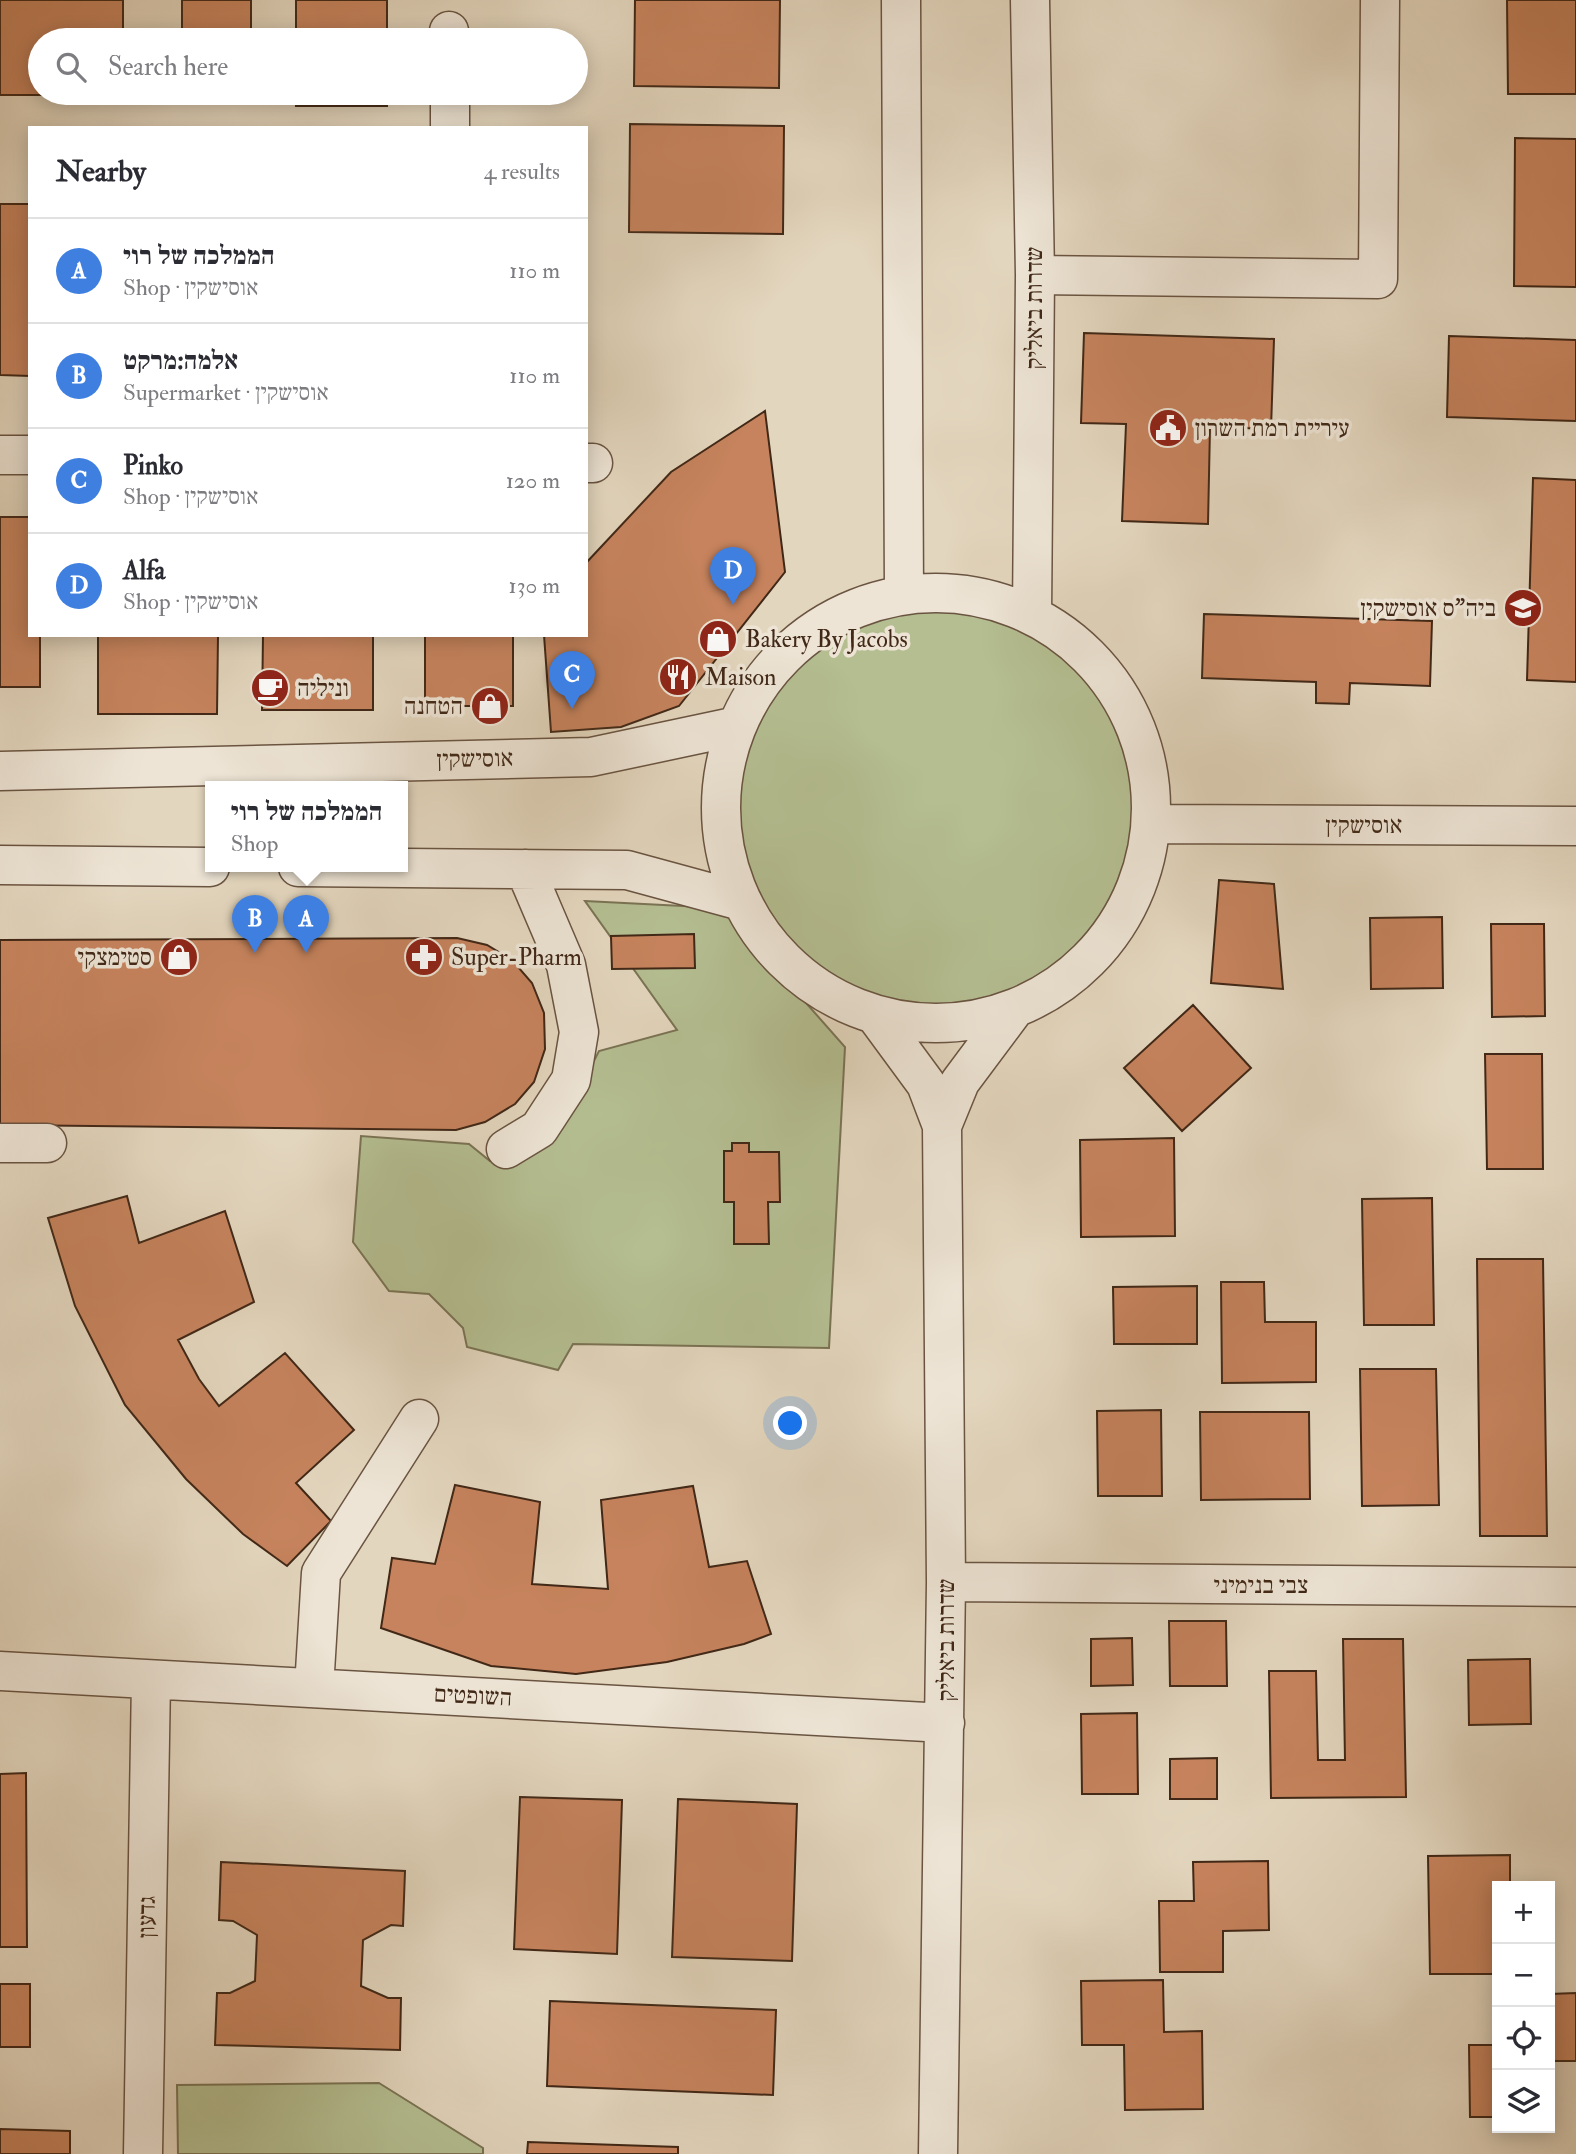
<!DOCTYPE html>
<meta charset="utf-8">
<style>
body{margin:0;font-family:"IM FELL Double Pica","Frank Ruhl Libre",serif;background:#f2f2f3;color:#2b2b33}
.controls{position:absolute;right:21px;bottom:21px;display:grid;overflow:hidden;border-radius:0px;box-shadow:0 4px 18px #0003}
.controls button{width:63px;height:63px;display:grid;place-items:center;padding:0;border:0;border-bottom:2px solid #e1e1e2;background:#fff;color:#2b2b33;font:35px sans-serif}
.you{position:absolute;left:791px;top:1424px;width:24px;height:24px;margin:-18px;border:5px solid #fff;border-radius:50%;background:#1a73e8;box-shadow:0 0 0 10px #1a73e833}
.badge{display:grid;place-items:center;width:46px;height:46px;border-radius:50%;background:#8f2418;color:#fff;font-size:23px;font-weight:700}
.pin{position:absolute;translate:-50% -58px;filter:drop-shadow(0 2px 4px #0008)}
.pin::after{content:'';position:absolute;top:37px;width:24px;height:21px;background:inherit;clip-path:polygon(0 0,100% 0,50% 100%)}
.popup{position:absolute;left:205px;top:781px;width:203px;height:91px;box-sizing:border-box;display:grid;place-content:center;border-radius:0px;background:#fff;filter:drop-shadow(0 2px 5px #0005);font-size:23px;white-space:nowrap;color:#7c7c81}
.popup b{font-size:26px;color:#2b2b33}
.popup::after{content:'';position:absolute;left:50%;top:100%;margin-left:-14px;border:14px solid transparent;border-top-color:#fff}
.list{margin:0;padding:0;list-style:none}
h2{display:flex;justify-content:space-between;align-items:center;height:91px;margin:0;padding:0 28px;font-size:30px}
h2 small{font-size:23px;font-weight:400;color:#7c7c81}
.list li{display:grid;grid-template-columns:46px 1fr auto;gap:21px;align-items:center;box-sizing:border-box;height:105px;padding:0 28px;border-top:2px solid #e1e1e2}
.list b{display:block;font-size:26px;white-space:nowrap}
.list p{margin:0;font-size:23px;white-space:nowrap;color:#7c7c81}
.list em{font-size:23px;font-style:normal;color:#7c7c81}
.icon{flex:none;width:38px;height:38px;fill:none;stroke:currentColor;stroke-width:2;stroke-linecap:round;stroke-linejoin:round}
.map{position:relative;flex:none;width:1576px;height:2154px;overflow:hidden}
.search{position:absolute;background:#fff;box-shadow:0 4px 18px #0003;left:28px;top:28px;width:560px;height:77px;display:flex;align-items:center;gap:18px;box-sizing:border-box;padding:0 24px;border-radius:38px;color:#7c7c81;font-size:26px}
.panel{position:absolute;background:#fff;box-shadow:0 4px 18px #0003;left:28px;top:126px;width:560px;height:511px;border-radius:0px}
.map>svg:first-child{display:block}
.green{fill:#b4be91;stroke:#7a7354;stroke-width:2}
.building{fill:#c6835d;stroke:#412817;stroke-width:2}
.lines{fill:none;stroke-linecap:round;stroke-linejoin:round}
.minor-casing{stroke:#6a5441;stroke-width:41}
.minor{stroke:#ede4d5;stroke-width:38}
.labels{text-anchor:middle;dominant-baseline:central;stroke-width:7;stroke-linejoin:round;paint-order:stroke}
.street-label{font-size:24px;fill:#412817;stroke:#ede4d5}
.poi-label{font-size:24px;fill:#412817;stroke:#ede4d5;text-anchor:start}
</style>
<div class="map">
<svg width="1576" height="2154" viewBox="0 0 1576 2154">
<rect width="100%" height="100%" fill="#e3d6be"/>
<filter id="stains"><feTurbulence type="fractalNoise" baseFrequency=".00286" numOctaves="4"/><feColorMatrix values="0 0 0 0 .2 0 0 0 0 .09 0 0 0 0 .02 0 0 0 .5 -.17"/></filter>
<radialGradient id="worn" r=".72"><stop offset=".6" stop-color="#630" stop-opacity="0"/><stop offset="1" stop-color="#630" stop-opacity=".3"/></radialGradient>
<!-- green -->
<path class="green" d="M721 808a215 215 0 1 1 430 0a215 215 0 1 1-430 0Z
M585 901 722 908 845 1047 829 1348 573 1344 558 1370 467 1347 463 1328 429 1294 389 1291 353 1242 361 1136 469 1144 490 1161 558 1131 599 1051 677 1030Z
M379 2083 483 2148V2154H178L177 2085Z"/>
<!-- building -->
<path class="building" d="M0 0H123V40H40V93H123V95H0Z
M182 0H251V40H182Z
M296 0H387V40H296Z
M635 0H780L779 88 634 86Z
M1507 0H1576V94H1508Z
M296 93H387V106H296Z
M630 124 784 126 783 234 629 232Z
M1515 138 1576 139V287L1514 286Z
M0 204H30V376L0 375Z
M1084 333 1274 339 1271 429 1210 427 1208 524 1122 521 1126 424 1081 423Z
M1449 336 1576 340V421L1447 417Z
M765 411 785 572 679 706 621 727 551 732 544 635H586V563L671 472Z
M1533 478 1576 480V682L1527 680Z
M0 517H30V635H40V687H0Z
M1204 614 1432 621 1430 686 1350 683 1349 704 1316 703V682L1202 678Z
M98 635H218L217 714H98Z
M263 635H373V710H262Z
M425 635H513V706H425Z
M1219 880 1274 884 1283 989 1211 983Z
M1442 917 1443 988 1371 989 1370 918Z
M1491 924H1544L1545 1016 1492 1017Z
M694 934 695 968 612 969 611 936Z
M457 938 487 945 512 960 532 983 544 1013 545 1049 534 1082 515 1104 485 1122 456 1130 0 1125V940Z
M1193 1005 1251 1068 1182 1131 1124 1068Z
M1485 1054H1542L1543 1169H1487Z
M1174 1138 1175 1236 1081 1237 1080 1140Z
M732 1143H749V1152H779L780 1202H768L769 1244H734V1202H724V1151H732Z
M127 1196 139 1243 225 1211 254 1302 178 1340 199 1379 219 1406 285 1353 354 1430 296 1483 331 1521 287 1566 243 1534 186 1479 125 1405 75 1306 48 1218Z
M1432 1198 1434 1325H1364L1362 1199Z
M1477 1259H1543L1547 1536H1480Z
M1221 1282H1264L1265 1322H1316V1382L1222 1383Z
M1197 1286V1344H1114L1113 1287Z
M1360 1369H1436L1439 1505 1362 1506Z
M1161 1410 1162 1496H1098L1097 1411Z
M1200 1412H1309L1310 1499 1201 1500Z
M455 1485 540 1502 532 1584 608 1589 601 1500 693 1486 709 1567 747 1561 771 1634 744 1644 667 1662 576 1674 491 1666 381 1628 392 1558 435 1564Z
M1169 1621H1226L1227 1686H1170Z
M1132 1638 1133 1685 1091 1686V1639Z
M1343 1639H1403L1406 1797 1271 1798 1269 1671H1316L1318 1760H1345Z
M1530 1659 1531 1724 1469 1725 1468 1660Z
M1137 1713 1138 1794H1082L1081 1714Z
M1217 1758V1799H1170V1759Z
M26 1773 27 1947H0V1774Z
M520 1797 622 1800 617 1954 514 1949Z
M678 1799 797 1804 792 1961 672 1957Z
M1510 1855V1886H1497V1974H1430L1428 1856Z
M1268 1861 1269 1930 1223 1931V1972H1160L1159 1901H1194L1193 1862Z
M221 1862 405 1871 403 1926 391 1925 363 1940 361 1986 388 1998H401L400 2050 215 2045 217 1993H230L255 1981 257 1935 233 1921 219 1920Z
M1163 1980 1164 2032 1202 2031 1203 2109 1125 2110 1124 2045H1082L1081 1981Z
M0 1984H30V2047H0Z
M1576 1993V2061H1550V1994Z
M550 2001 776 2010 773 2095 547 2086Z
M1469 2045H1497V2117H1470Z
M0 2129 70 2131V2154H0Z
M528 2142 678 2147V2154H527Z"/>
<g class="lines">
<defs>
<path id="minor" d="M901 0 904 594
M1030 0 1035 275 1032 615
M449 31V40
M450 93V128
M1035 275 1378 279 1380 0
M0 455H30
M586 463H593
M721 808a215 215 0 1 1 430 0a215 215 0 1 1-430 0Z
M0 771 591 757 737 726
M1152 824 1576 826
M0 865 210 867
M298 867 627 870 741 901
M876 1016 926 1084 942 1126 946 1582 938 2154
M942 1126 960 1082 1013 1011
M0 1143H47
M506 1149 539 1129 571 1080 579 1032 566 965 525 869
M946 1582 1576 1587
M0 1671 945 1723
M314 1688 321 1573 419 1419
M143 2154 151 1680"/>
</defs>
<!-- minor casing -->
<use href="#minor" class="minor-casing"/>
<!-- minor -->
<use href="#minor" class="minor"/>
</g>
<!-- icons -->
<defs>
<symbol id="civic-disc" viewBox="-11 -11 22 22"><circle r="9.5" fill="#8f2418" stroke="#ede4d5"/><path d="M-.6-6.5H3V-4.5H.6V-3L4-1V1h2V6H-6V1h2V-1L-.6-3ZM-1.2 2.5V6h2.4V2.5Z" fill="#fff"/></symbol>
<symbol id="school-disc" viewBox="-11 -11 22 22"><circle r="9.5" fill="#8f2418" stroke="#ede4d5"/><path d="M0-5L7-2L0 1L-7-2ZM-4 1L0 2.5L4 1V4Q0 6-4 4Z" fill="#fff"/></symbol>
<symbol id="shop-disc" viewBox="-11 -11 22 22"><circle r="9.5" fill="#8f2418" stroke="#ede4d5"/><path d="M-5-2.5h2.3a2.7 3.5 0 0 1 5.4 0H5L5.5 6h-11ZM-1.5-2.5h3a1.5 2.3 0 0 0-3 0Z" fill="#fff"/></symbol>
<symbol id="restaurant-disc" viewBox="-11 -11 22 22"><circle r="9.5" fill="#8f2418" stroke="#ede4d5"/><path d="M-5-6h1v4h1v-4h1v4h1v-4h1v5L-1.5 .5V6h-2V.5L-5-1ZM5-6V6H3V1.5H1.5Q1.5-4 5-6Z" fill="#fff"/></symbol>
<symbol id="cafe-disc" viewBox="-11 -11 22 22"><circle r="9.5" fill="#8f2418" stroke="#ede4d5"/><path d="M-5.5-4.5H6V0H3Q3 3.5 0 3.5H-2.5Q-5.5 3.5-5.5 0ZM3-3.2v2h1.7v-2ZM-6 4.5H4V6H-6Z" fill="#fff"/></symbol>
<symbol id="pharmacy-disc" viewBox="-11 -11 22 22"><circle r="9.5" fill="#8f2418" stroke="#ede4d5"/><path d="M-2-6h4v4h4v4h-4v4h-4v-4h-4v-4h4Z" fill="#fff"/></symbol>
</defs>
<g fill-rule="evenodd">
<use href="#civic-disc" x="1146" y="406" width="44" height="44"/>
<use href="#school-disc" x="1501" y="586" width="44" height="44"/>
<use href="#shop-disc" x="696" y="617" width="44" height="44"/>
<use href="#restaurant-disc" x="656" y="655" width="44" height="44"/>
<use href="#cafe-disc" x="248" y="666" width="44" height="44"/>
<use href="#shop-disc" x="468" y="684" width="44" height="44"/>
<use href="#shop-disc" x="157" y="935" width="44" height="44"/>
<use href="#pharmacy-disc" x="402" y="935" width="44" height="44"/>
</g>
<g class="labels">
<!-- street labels -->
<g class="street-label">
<text transform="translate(1034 308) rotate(-90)">שדרות ביאליק</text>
<text transform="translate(475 759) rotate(-1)">אוסישקין</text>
<text x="1364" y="825">אוסישקין</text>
<text x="1261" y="1585">צבי בנימיני</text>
<text transform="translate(946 1640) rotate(-90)">שדרות ביאליק</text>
<text transform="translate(473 1696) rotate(3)">השופטים</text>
<text transform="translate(147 1917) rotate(-89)">גדעון</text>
</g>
<!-- poi labels -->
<g class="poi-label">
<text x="1195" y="428">עיריית רמת השרון</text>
<text x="1496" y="608" text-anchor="end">ביה"ס אוסישקין</text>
<text x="745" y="639">Bakery By Jacobs</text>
<text x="705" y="677">Maison</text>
<text x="297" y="688">וניליה</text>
<text x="463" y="706" text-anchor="end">הטחנה</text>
<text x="152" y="957" text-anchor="end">סטימצקי</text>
<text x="451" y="957">Super-Pharm</text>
</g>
</g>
<rect width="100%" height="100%" filter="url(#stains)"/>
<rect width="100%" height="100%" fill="url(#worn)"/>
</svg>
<div class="controls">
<button>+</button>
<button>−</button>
<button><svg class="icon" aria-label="locate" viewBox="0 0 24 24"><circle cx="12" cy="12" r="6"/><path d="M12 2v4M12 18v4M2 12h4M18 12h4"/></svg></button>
<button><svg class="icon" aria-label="layers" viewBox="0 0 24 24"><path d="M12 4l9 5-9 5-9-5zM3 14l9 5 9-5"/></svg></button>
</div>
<div class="you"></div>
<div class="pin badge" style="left:306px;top:953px;background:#3f7fe0">A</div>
<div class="popup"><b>הממלכה של רוי</b>Shop</div>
<div class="pin badge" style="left:255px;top:953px;background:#3f7fe0">B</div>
<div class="pin badge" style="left:572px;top:709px;background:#3f7fe0">C</div>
<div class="pin badge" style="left:733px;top:605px;background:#3f7fe0">D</div>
<div class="search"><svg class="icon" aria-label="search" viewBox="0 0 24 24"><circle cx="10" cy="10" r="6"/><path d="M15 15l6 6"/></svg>Search here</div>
<section class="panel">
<h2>Nearby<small>4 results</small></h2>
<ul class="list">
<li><span class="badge" style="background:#3f7fe0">A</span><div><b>הממלכה של רוי</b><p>Shop · אוסישקין</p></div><em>110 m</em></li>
<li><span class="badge" style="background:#3f7fe0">B</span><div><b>אלמה:מרקט</b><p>Supermarket · אוסישקין</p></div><em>110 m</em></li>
<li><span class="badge" style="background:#3f7fe0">C</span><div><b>Pinko</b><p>Shop · אוסישקין</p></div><em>120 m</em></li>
<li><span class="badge" style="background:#3f7fe0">D</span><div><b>Alfa</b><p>Shop · אוסישקין</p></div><em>130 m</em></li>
</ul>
</section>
</div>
